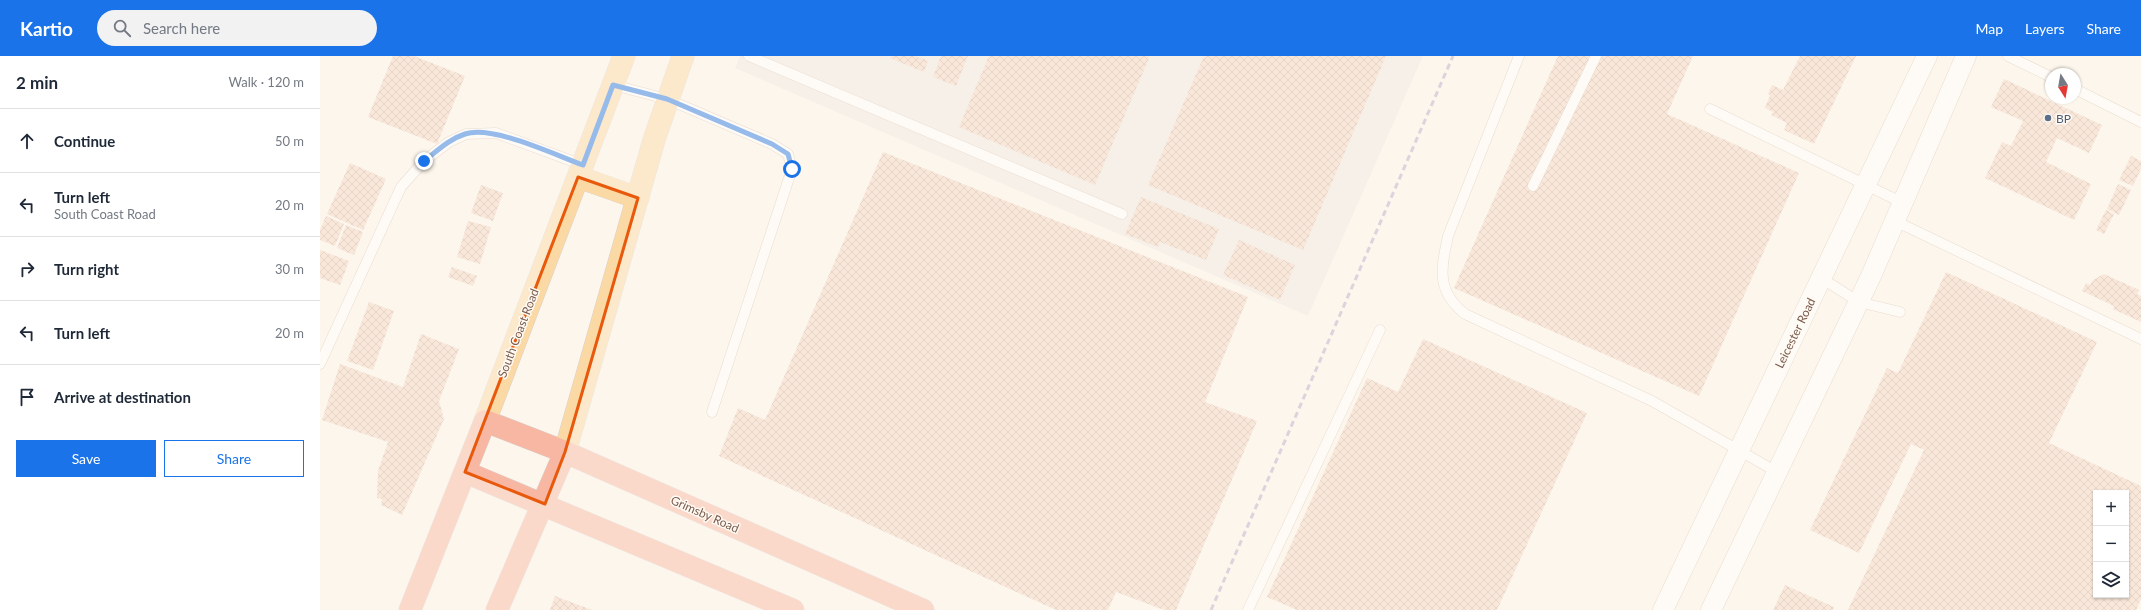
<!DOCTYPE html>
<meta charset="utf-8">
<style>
body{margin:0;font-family:Lato,sans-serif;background:#f2f2f3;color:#1f2937}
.controls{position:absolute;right:12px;bottom:12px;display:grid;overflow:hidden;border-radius:0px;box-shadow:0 1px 3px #0004}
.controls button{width:36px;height:36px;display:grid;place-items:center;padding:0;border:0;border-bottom:1px solid #e0e1e3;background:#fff;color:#1f2937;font:20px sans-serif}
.compass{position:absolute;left:1725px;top:12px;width:36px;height:36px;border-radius:50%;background:#fff;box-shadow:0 1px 3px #0004;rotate:169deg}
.stop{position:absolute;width:12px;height:12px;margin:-9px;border:3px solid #1a73e8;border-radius:50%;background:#fff}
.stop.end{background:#1a73e8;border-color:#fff;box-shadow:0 1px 4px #0008}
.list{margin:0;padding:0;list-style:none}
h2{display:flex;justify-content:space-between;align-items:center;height:52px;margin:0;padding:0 16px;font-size:17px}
h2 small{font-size:13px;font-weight:400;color:#747a83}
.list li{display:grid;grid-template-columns:26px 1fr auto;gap:12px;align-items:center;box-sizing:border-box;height:64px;padding:0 16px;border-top:1px solid #e0e1e3}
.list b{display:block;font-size:15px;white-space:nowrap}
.list p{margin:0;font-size:13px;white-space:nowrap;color:#747a83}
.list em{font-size:13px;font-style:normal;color:#747a83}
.actions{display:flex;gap:8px;padding:12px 16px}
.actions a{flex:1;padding:9px 0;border:1px solid #1a73e8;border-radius:0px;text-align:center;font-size:14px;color:#1a73e8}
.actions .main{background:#1a73e8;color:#fff}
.icon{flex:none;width:22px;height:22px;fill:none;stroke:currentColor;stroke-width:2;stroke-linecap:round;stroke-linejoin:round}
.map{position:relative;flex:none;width:1821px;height:554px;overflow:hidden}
header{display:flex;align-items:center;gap:24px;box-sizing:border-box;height:56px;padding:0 20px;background:#1a73e8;color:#fff}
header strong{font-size:19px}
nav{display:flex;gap:22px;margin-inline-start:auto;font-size:14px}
.search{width:280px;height:36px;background:#f2f2f3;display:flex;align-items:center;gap:10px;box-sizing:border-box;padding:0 14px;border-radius:22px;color:#747a83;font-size:15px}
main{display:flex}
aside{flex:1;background:#fff}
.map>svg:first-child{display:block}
.industrial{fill:#efe9e4}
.building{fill:url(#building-cross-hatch);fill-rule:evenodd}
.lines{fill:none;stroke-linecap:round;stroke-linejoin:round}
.lane-casing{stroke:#d1beb0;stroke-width:11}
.street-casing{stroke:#d1beb0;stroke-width:21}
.primary-casing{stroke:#dad1cd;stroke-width:23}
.highway-casing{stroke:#dad1cd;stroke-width:23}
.lane{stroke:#fff;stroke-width:10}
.street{stroke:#fff;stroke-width:20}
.primary{stroke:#fbd9a5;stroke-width:22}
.highway{stroke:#f7b7a3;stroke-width:22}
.rail{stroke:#b9a8c9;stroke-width:3;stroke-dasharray:6 4;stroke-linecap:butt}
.route{stroke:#1a73e8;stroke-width:5}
.marked{fill:none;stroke:#e8590c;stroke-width:3;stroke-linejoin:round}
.service-dot{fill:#5c6f8a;stroke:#fffaf3;stroke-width:1.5}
.labels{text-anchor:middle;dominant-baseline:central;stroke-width:3;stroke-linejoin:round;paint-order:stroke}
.service-label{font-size:12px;fill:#4e5e75;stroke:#fffaf3;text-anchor:start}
.street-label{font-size:12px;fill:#7a5c4d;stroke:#fffaf3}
</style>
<header>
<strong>Kartio</strong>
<div class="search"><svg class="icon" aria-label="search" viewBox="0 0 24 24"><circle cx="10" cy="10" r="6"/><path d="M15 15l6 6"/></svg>Search here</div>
<nav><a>Map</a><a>Layers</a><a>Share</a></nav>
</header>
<main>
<aside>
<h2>2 min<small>Walk · 120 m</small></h2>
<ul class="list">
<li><svg class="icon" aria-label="ahead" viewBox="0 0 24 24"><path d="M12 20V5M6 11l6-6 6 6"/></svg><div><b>Continue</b></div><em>50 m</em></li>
<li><svg class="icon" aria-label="left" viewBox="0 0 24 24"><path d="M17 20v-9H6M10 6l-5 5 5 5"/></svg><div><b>Turn left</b><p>South Coast Road</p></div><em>20 m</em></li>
<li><svg class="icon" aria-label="right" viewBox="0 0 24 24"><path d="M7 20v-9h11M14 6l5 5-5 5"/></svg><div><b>Turn right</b></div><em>30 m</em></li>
<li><svg class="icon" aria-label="left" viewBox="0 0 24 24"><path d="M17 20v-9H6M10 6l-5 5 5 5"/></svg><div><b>Turn left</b></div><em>20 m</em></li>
<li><svg class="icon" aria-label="arrive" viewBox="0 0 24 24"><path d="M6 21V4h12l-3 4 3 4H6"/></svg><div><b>Arrive at destination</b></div></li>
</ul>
<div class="actions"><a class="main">Save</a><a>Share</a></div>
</aside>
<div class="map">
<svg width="1821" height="554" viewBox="0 0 1821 554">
<defs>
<pattern id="building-cross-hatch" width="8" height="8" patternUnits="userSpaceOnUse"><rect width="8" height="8" fill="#f3d5c3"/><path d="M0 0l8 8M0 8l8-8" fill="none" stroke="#cab0a1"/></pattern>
</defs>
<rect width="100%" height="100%" fill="#fdf6ec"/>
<!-- industrial -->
<path class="industrial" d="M420 0H1103L988 260 415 12Z"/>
<!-- building -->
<path class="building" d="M73 0H94L145 20 117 88 48 61Z
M571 0H596L608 5 604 16 570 2Z
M621 0H648L636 30 613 21Z
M669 0H830L775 129 639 71Z
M884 0H1066L983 194 828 129Z
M1238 0H1373L1347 58 1479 117 1379 340 1134 232Z
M1480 0H1536L1494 88 1464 74 1467 67 1451 59 1453 56 1445 52 1450 39 1448 38 1452 29 1463 34Z
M1684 23 1782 69 1769 97 1737 82 1726 106 1771 128 1754 164 1665 122 1682 86 1691 90 1703 65 1671 51Z
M563 96 928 241 885 346 937 365 856 554H844L796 536 788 554H736L399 400 418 352 445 364Z
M1811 100 1821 105V113L1813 130 1799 124Z
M30 107 66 123 43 174 7 158Z
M1798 128 1811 134 1799 159 1787 153Z
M161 129 183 137 173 165 151 157Z
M821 141 899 173 886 204 840 186 838 191 805 178Z
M1786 154 1794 158 1784 178 1776 174Z
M6 160 24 168 15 190 0 184V174Z
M148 165 171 171 160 208 137 201Z
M26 169 43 176 34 199 17 192Z
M919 184 975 209 960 244 903 219Z
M0 194 29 205 20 229 0 222Z
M132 211 157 220 153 230 128 221Z
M1626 216 1777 286 1729 387 1821 430V543L1816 554H1528L1604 394 1591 388 1539 497 1490 474 1567 312 1578 317ZM1776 437H1806V539H1776Z
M1784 218 1819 234 1817 238 1821 240V266L1793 253 1794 250 1762 235 1766 227 1770 229 1773 224Z
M49 246 74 255 53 314 27 305Z
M101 278 139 293 119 345 124 363 82 459 61 449 62 443 57 442 58 415 68 386 2 364 20 308 83 331Z
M1103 283 1267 357 1177 554H977L947 541 1047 322 1078 336Z
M1465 529 1514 551 1513 554H1453Z
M235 540 272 554H230Z"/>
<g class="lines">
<defs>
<path id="lane" d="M429 0 802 158
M1199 0 1128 180C1121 213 1116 235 1145 258L1332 345 1457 416
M1688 0 1731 21
M293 29 347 43 452 88 468 98 472 113 392 356
M1755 33 1821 66
M1390 53 1583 147
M1213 130 1276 0
M1575 165 1821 283
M1501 222 1539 246 1580 256
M0 308 81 131 104 105 129 86 146 78 176 77 263 109
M928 554 1060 274"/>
<path id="street" d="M1343 554 1607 0
M1391 554 1551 220 1646 0"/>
<path id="primary" d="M258 121 318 142
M165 365 304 0
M245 396 334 84 363 0"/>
<path id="highway" d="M145 416 473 554
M90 554 165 365 245 396 603 554
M177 554 245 396"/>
</defs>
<!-- lane casing -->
<use href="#lane" class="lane-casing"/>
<!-- street casing -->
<use href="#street" class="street-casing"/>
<!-- primary casing -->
<use href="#primary" class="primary-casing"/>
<!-- highway casing -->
<use href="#highway" class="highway-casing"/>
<!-- lane -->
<use href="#lane" class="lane"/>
<!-- street -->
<use href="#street" class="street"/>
<!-- primary -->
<use href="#primary" class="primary"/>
<!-- highway -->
<use href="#highway" class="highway"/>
<!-- rail -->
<path class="rail" d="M891 554 1133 0"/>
</g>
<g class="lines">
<!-- route -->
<path class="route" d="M104 105C117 95 129 83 145 78 173 69 235 99 263 109L293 29 347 43 452 88 468 98 472 113"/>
</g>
<!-- marked area -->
<path d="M0 0H1821V554H0ZM258 121 318 142 245 396 225 448 145 416Z" fill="#fdf6ec" fill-opacity=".55" fill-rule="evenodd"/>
<path class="marked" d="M258 121 318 142 245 396 225 448 145 416Z"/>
<!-- markers -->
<circle class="service-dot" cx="1728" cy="62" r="4"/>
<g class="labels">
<!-- service labels -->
<g class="service-label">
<text x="1736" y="62">BP</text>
</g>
<!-- street labels -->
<g class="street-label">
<text transform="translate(198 277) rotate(-69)">South Coast Road</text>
<text transform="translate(1475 277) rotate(-64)">Leicester Road</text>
<text transform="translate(385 458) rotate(24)">Grimsby Road</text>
</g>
</g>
</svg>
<div class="controls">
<button>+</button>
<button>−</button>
<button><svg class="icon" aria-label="layers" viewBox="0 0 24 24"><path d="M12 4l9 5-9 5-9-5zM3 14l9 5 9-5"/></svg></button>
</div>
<svg class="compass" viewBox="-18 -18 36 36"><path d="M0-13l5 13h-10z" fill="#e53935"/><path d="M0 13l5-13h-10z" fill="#747a83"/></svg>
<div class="stop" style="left:472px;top:113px"></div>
<div class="stop end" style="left:104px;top:105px"></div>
</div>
</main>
